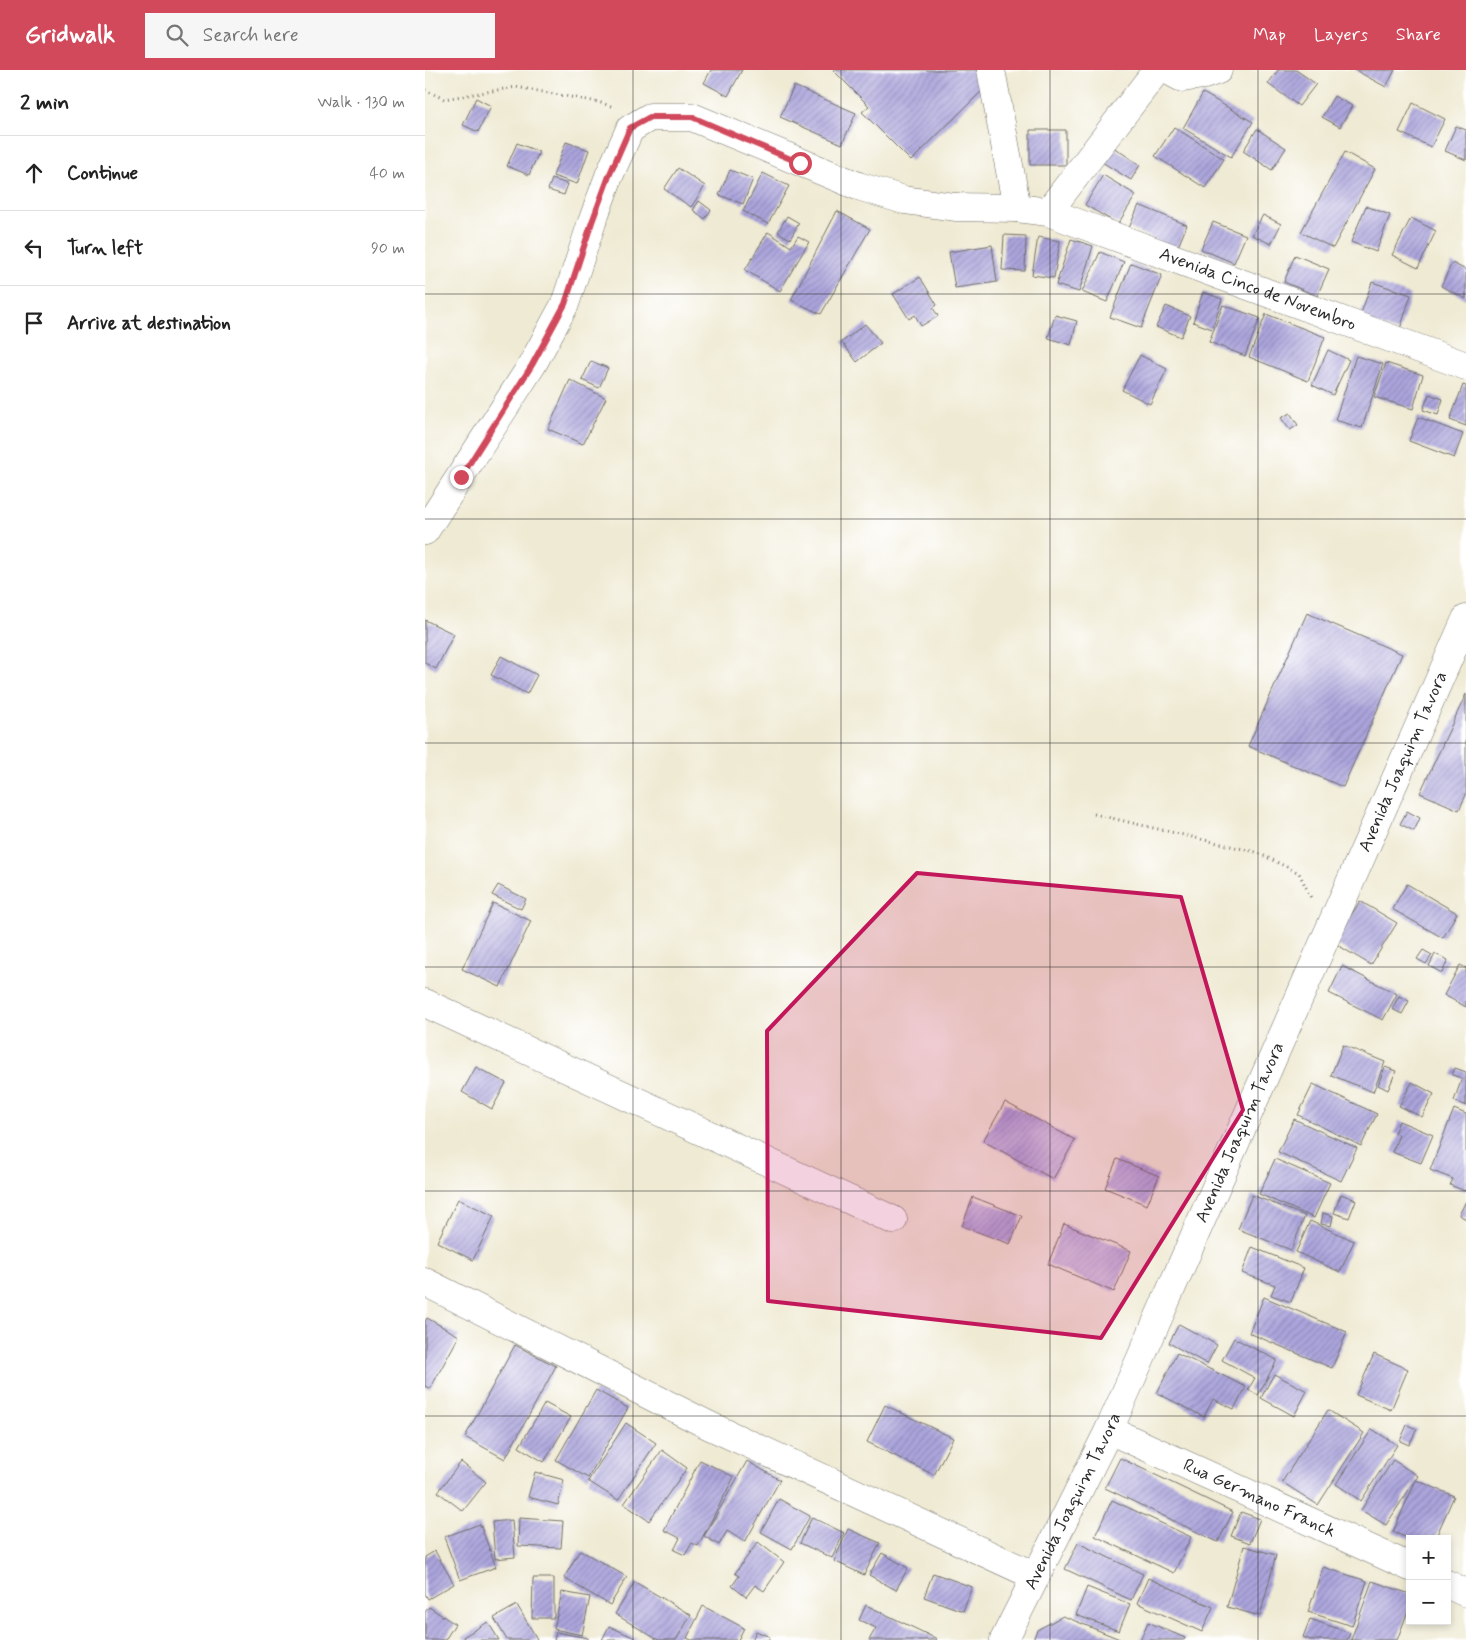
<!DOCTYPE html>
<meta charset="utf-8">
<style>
body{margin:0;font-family:Mynerve,sans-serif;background:#f6f6f6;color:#222}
.controls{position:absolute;right:15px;bottom:15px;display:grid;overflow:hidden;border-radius:0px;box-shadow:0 2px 8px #0003}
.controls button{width:45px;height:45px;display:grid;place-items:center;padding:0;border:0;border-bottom:1px solid #e0e0e0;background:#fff;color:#222;font:25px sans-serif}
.stop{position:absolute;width:15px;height:15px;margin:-11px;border:4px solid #d1495b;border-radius:50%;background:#fff}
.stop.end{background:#d1495b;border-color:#fff;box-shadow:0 1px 5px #0008}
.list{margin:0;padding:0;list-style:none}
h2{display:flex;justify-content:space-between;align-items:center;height:65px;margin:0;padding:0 20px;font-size:21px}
h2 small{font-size:16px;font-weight:400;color:#767676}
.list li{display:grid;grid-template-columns:32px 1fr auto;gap:15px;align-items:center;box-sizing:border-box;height:75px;padding:0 20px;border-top:1px solid #e0e0e0}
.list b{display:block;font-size:19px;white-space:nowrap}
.list em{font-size:16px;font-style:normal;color:#767676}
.icon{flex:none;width:28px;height:28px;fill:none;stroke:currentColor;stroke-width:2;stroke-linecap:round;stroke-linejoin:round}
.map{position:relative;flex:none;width:1041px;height:1570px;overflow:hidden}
header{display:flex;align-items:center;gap:30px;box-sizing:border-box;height:70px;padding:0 25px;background:#d1495b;color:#fff}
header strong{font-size:24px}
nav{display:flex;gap:28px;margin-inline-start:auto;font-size:18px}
.search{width:350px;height:45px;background:#f6f6f6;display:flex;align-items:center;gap:12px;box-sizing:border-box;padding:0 18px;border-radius:0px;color:#767676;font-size:19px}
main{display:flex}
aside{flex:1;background:#fff}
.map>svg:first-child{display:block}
.building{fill:url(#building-hatch)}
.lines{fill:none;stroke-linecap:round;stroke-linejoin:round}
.minor-casing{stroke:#706e66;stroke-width:29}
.path{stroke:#706e66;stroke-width:3;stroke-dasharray:1 4;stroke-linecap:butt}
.minor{stroke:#fff;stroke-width:28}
.route{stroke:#d1495b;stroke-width:6}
.marked{fill:#c2185b;fill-opacity:0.2;stroke:#c2185b;stroke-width:4;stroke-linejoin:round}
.grid{fill:none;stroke:#2b2b2b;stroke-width:1;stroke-opacity:0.55}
.labels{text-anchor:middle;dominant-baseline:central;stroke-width:4;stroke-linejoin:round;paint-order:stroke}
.street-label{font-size:18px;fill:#2b2b2b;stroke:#fff}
</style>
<header>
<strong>Gridwalk</strong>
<div class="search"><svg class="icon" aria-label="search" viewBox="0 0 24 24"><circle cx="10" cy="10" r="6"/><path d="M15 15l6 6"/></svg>Search here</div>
<nav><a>Map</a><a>Layers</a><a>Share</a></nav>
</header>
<main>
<aside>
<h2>2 min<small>Walk · 130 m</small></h2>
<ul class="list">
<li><svg class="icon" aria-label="ahead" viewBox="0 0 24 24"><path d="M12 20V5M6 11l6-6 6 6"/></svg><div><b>Continue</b></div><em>40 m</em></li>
<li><svg class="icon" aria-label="left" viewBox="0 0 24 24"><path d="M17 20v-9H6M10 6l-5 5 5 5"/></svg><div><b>Turn left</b></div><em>90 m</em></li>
<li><svg class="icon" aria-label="arrive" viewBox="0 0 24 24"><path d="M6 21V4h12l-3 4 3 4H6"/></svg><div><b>Arrive at destination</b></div></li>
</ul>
</aside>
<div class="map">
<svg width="1041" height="1570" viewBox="0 0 1041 1570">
<defs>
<pattern id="building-hatch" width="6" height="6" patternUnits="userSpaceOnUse" patternTransform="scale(1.25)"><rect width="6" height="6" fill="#aca5dd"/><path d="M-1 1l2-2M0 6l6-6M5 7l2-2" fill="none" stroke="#8c87b3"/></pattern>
</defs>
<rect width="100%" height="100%" fill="#fff"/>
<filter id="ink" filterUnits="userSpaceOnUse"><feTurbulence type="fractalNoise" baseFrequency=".02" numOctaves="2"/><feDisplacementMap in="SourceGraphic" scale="10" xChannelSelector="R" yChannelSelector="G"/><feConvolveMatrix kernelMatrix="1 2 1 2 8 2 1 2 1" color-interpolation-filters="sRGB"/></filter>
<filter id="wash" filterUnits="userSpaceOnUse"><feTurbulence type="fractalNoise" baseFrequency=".0096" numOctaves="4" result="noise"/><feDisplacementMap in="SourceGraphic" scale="20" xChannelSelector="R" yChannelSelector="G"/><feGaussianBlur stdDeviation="1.12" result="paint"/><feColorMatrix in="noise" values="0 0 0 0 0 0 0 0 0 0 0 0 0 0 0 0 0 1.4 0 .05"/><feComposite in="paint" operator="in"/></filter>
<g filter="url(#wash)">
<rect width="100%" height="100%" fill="#efead3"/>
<g id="blocks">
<!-- building -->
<path class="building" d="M286 0H317L303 26 279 13Z
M408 0H551L564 14 486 91 437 42 444 36Z
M853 0H871L891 14 874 36 843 14Z
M930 0H970L961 17Z
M369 16 431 43 417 74 355 47Z
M778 23 828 52 806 87 758 58Z
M909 26 927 36 915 57 897 47Z
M51 28 66 36 53 62 38 55Z
M988 33 1020 49 1006 77 974 62Z
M1031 56 1041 60V90L1020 81Z
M749 57 799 89 780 118 730 86Z
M832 59 861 78 847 100 818 81Z
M605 60H641V95H605Z
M141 72 164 80 152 114 128 106Z
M92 73 114 82 104 105 82 96Z
M682 73 715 95 706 110 672 89Z
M920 82 950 99 908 178 876 162Z
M253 98 280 116 266 137 239 119Z
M305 100 328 109 318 134 294 125Z
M338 103 364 116 343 154 318 141Z
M678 105 711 125 693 154 660 135Z
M127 109 143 114 139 125 123 120Z
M274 131 286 140 280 149 268 140Z
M714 135 762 155 752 179 704 158Z
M941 136 965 145 951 182 926 172Z
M412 141 445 159 396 244 366 230Z
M838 145 856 154 846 174 827 165Z
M362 146 374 153 365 169 353 162Z
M986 148 1011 161 993 198 967 185Z
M788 152 821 165 809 193 776 179Z
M343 162 366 177 373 166 384 172 355 221 320 200Z
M579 165 601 166 600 201 577 200Z
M613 167 635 171 629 208 607 205Z
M646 169 668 176 654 222 631 215Z
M567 175 572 212 530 218 524 182Z
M675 182 699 192 682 232 657 222Z
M870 185 904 199 892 226 859 212Z
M706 193 737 205 716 258 685 247Z
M1027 193 1041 200V229L1016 216Z
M495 207 512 235 508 238 513 246 496 256 490 245 484 249 468 224Z
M947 212 986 225 974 262 934 249Z
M778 222 797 229 787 259 768 252Z
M798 235 835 248 820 286 784 272Z
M741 236 765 246 756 267 731 257Z
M841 244 900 267 883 311 824 287Z
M630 245 652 251 646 275 623 268Z
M440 254 456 273 432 292 417 272Z
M903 280 924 290 908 325 887 315Z
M715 285 742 299 725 334 697 320Z
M931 286 958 294 937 358 910 350Z
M166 291 183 298 174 318 157 310Z
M961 293 998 305 988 339 949 327Z
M145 310 181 328 158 374 123 359Z
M1038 315 1041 316V356L1025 350Z
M1004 324 1018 329 1013 345 998 340Z
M865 343 873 355 865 360 856 348Z
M993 347 1038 364 1029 388 984 371Z
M882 543 977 584 918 717 823 676Z
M0 550 29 564 11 599 0 593Z
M76 586 112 605 102 624 66 605Z
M1041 624V725L1034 740 995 723Z
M982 741 995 748 989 761 975 754Z
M982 814 1032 843 1018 868 967 839Z
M73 815 101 829 96 839 67 825Z
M935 831 972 853 946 895 909 873Z
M68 833 106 851 75 917 37 899Z
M998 880 1007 885 1001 894 992 889Z
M1010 884 1023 890 1017 903 1004 896Z
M1035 895 1041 898V937L1019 925Z
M917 896 972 924 958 950 904 923Z
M974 926 984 931 977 944 967 939Z
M918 975 960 992 948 1022 906 1005Z
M51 997 81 1013 67 1039 37 1022Z
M960 997 971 1001 963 1020 953 1015Z
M1030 998 1041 1002V1036L1029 1031 1037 1008 1027 1005Z
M987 1012 1009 1024 997 1047 974 1036Z
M888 1014 952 1044 936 1076 873 1045Z
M580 1032 650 1070 628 1109 558 1071Z
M1029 1039 1041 1044V1117L1040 1121 1025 1115 1028 1109 1005 1100Z
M869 1049 932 1078 916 1111 853 1082Z
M974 1051 1008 1065 996 1093 967 1082 974 1065 969 1063Z
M692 1089 734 1106 722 1135 680 1118Z
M850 1089 905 1113 889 1148 834 1124Z
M916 1124 931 1130 924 1148 909 1143Z
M827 1125 880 1146 866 1180 813 1159Z
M548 1127 597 1146 585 1174 537 1156Z
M33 1129 69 1146 48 1190 12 1172Z
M1041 1131V1149L1034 1145Z
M898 1143 908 1146 906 1156 896 1154Z
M885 1151 929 1171 915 1202 871 1182Z
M639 1154 706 1181 689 1222 623 1194Z
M827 1177 879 1198 866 1232 846 1225 850 1215 817 1203Z
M839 1227 922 1262 907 1298 824 1263Z
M2 1248 34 1266 5 1319 0 1316V1251Z
M754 1254 792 1275 782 1294 744 1273Z
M809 1268 852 1290 833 1325 823 1320 830 1308 797 1290Z
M90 1275 131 1296 80 1389 40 1367Z
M752 1283 821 1317 809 1339 788 1329 779 1347 732 1323Z
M949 1284 983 1299 966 1340 931 1325Z
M849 1304 882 1321 869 1346 836 1328Z
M171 1320 203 1338 163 1408 131 1390Z
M120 1333 146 1347 119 1392 94 1377Z
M460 1335 528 1368 509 1405 442 1372Z
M903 1340 939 1363 893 1435 857 1412Z
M201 1353 231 1373 193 1430 163 1411Z
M982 1355 992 1359 984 1375 975 1371Z
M947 1359 972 1375 936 1431 911 1414Z
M237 1380 262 1398 224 1451 199 1434Z
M695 1388 808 1442 793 1472 680 1418Z
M275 1390 309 1407 273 1476 267 1473 260 1485 249 1480 255 1468 239 1460Z
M968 1390 993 1406 961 1455 936 1440Z
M322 1391 355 1410 320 1472 302 1461 294 1475 279 1466Z
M36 1392 61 1412 38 1441 13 1422Z
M110 1402 139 1410 133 1435 103 1427Z
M991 1410 1029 1426 1010 1469H985L968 1462Z
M354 1429 385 1446 367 1479 336 1462Z
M687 1430 766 1467 749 1503 670 1466Z
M816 1442 835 1449 825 1473 806 1466Z
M387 1447 419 1463 407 1488 375 1473Z
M94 1448 138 1451 136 1478 93 1476Z
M87 1450 90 1487 70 1489 67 1452Z
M55 1454 71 1497 35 1510 19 1467Z
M423 1459 455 1473 439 1505 409 1491Z
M333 1472 359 1492 339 1521 330 1515 321 1527 307 1516 314 1506 310 1503Z
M653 1473 718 1504 706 1530 640 1499Z
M819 1476 851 1485 835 1546 802 1537Z
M155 1480 202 1507 185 1535 139 1508Z
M10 1481 29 1514 3 1529 0 1524V1487Z
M457 1483 483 1498 471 1520 444 1505Z
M898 1497 942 1511 927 1556 883 1542Z
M508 1503 547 1517 538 1541 499 1527Z
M108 1508H129V1548H107Z
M723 1508 788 1537 777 1562 712 1533Z
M947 1511 985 1524V1536L972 1570H926Z
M210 1512 266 1545 251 1570H233L190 1544Z
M662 1517 705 1534 694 1561 651 1545Z
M137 1522 165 1527 157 1565 129 1559Z
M92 1535 112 1569 110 1570H82L69 1548Z
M441 1535 512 1569 511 1570H444L451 1558 434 1550Z
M278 1536 319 1558 313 1570H266L262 1568Z
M4 1537 30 1554 20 1570H0V1542Z
M638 1546 697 1570H608L612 1560Z
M885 1549 925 1563 922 1570H886L878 1567Z
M63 1552 74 1570H40L38 1567Z
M723 1552 760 1568 759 1570H715Z
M184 1556 214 1570H177Z
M331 1561 345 1567 343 1570H327Z
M131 1562 163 1568V1570H129Z"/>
</g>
</g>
<g filter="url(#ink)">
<use href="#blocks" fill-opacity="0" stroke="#706e66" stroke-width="1"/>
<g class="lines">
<defs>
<g id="minor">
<path d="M566 0 592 138"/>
<path d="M742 0 757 8 779 5 793 0"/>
<path d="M623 142 732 0"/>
<path id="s1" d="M0 461 107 295 140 234 167 152 184 106 205 59 225 47H267L433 116 479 130 530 137 592 138 623 142 1041 296"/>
<path d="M0 933 468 1150"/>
<path d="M0 1212 283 1355 610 1506"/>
<path id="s2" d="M684 1360 985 1497"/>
<path d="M1022 1514 1041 1523"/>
<path id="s3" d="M579 1570 684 1360 1041 549"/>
</g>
</defs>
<!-- minor casing -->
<use href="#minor" class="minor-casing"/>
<!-- path -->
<path class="path" d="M0 20 19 29 91 17 173 32 189 37
M669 744 831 782 874 803 887 830"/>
<!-- minor -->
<use href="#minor" class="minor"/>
</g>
</g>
<g class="lines" filter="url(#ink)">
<!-- route -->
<path class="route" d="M36 407 107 295 140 234 167 152 184 106 205 58 225 47H267L375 93"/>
</g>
<!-- marked area -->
<path class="marked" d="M492 803 756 827 818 1040 676 1268 343 1231 342 961Z"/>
<!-- grid -->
<path class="grid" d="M208 0V1570M416 0V1570M625 0V1570M833 0V1570M0 224H1041M0 449H1041M0 673H1041M0 897H1041M0 1121H1041M0 1346H1041"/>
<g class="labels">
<!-- street labels -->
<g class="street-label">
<text stroke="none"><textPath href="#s1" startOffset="1115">Avenida Cinco de Novembro</textPath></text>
<text stroke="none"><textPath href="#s3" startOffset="965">Avenida Joaquim Tavora</textPath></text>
<text stroke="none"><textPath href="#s3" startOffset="560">Avenida Joaquim Tavora</textPath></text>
<text stroke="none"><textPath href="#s2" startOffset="165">Rua Germano Franck</textPath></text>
<text stroke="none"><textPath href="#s3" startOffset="155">Avenida Joaquim Tavora</textPath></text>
</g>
</g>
</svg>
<div class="controls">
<button>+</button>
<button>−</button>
</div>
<div class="stop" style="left:375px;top:93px"></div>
<div class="stop end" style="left:36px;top:407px"></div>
</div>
</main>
